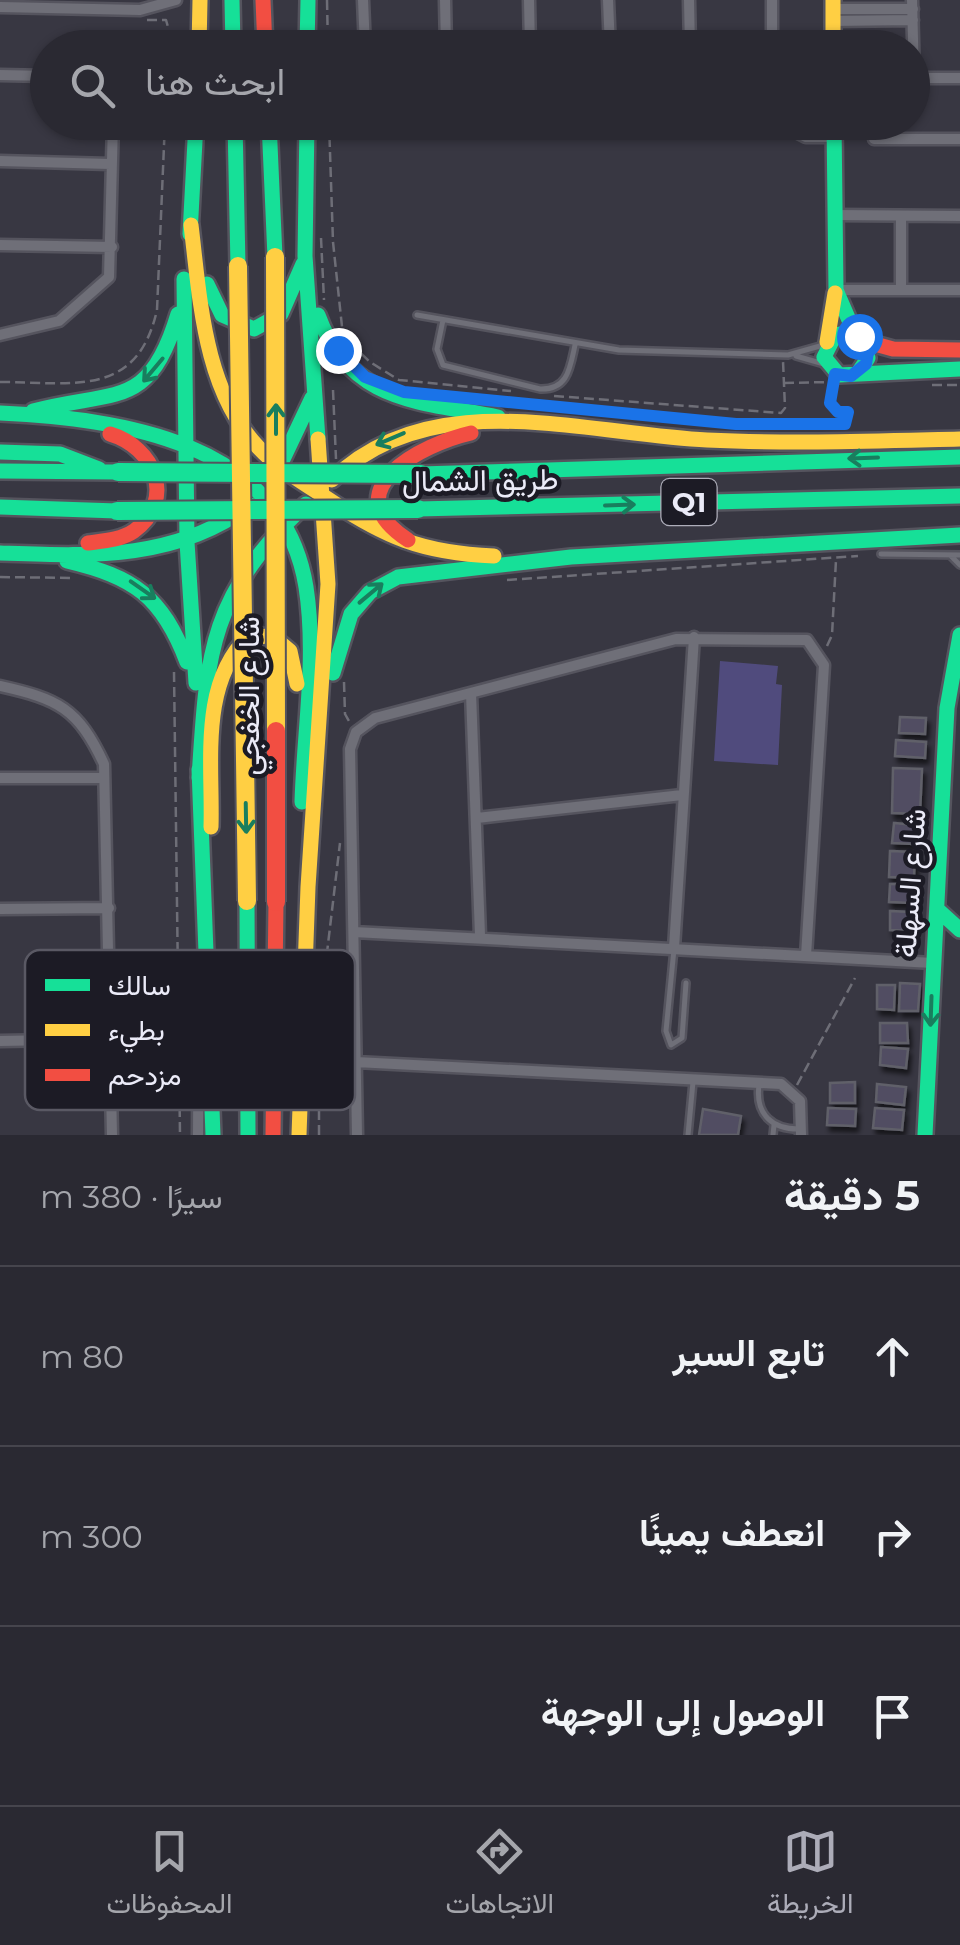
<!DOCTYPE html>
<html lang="ar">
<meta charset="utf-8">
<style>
body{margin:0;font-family:Montserrat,Vazirmatn,sans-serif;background:#32313a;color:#f1f3f6;direction:rtl}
.stop{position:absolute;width:30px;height:30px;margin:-22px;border:8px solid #1a73e8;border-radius:50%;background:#fff}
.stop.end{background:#1a73e8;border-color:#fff;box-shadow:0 2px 10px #0008}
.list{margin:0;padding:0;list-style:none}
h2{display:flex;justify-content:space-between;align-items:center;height:130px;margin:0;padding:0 40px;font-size:42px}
h2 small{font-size:32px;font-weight:400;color:#a5a6ac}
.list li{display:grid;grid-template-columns:65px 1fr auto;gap:30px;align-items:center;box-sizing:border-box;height:180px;padding:0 40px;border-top:2px solid #46454d}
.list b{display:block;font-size:38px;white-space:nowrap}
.list em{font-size:32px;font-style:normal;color:#a5a6ac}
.icon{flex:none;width:55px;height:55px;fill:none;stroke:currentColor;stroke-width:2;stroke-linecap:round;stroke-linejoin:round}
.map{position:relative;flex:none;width:960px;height:1135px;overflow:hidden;direction:ltr}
.search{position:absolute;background:#2a2932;box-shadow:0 2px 8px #0004;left:30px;right:30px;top:30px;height:110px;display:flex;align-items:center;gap:25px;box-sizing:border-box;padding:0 35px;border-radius:55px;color:#a5a6ac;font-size:38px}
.sheet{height:670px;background:#2a2932}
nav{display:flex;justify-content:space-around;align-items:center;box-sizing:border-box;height:140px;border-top:2px solid #46454d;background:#2a2932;font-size:28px;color:#a5a6ac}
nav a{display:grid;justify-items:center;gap:5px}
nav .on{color:#acacb8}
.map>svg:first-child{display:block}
.green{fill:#504b7d}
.building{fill:#514e62;stroke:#606069;stroke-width:2.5;filter:url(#shadow)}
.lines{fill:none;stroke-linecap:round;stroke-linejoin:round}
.lane-casing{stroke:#55545e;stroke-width:10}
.street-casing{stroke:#55545e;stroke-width:15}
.fast-casing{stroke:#55545e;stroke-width:20}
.slow-casing{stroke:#55545e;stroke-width:20}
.jam-casing{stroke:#55545e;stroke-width:20}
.path{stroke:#6e6e77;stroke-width:2.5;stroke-dasharray:10 5;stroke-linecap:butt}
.lane{stroke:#6f6f78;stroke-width:5}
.street{stroke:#6f6f78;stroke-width:10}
.fast{stroke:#16e098;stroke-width:15}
.slow{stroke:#ffcf43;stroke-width:15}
.jam{stroke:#f24e42;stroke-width:15}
.fast-bridge-casing{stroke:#55545e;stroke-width:22;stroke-linecap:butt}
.slow-bridge-casing{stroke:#55545e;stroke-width:22;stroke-linecap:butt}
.jam-bridge-casing{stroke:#55545e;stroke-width:22;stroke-linecap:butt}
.fast-bridge{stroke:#16e098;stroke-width:18}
.slow-bridge{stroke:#ffcf43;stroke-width:18}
.jam-bridge{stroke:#f24e42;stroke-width:18}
.oneway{stroke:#197e5e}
.route{stroke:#1a73e8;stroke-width:12}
.labels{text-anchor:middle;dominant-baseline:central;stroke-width:9;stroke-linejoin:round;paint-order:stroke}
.shield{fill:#1c1b25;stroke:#adadb9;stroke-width:2.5}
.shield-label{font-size:28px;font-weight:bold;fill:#ebebf8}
.street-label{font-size:30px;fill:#ebebf8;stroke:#1c1b25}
.key{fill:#1c1b25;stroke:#5a5964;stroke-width:2.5}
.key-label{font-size:28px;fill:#ebebf8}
</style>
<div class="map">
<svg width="960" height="1135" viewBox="0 0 960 1135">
<defs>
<filter id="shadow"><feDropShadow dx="3" dy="5.5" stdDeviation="2.5" flood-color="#0009"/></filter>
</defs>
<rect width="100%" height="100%" fill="#383742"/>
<!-- green -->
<path class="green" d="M720 661 778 666 776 684 782 685 778 765 714 761Z"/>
<!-- building -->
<path class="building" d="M900 717 926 718 925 734 899 733Z
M896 740 926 742 925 758 895 756Z
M893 768 922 769 920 814 892 813Z
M894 823 916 825 914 844 892 843Z
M890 851 915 852 914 878 889 877Z
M890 884H913L912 903 889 902Z
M890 911 912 912V931L890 930Z
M900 983 920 984 918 1011H899Z
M877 985H895L894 1010 877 1009Z
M880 1023H907L908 1043H880Z
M881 1047 908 1049 906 1068 880 1065Z
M855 1082V1103H830V1083Z
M877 1084 906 1087 904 1105 876 1102Z
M828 1108 856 1109 855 1126 827 1125Z
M875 1108 904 1110 902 1130 873 1128Z
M703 1109 741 1116 738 1135H699Z"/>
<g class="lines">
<defs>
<path id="lane" d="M417 315 619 350 788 355 820 346
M443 320 437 349 443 365 540 389C568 390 570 368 575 345
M796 356 824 364
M881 554 960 555
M951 556 960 565
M674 949 666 1031 671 1045 682 1038 686 983
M759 1085C755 1115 773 1130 801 1129
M688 1135 693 1082
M773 1135 774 1125"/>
<path id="street" d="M363 0 365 48
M445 0 446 48
M529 0 530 48
M608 0 610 48
M689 0 690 48
M772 0V48
M912 0 914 78
M0 7 140 10 176 0
M833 9H913
M833 21 913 20
M0 75 48 76
M912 78H960
M347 131H794L834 124
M794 131 806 137H834
M874 139H960
M0 161 110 164
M835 215 960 216
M901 216V290
M0 245 112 247
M836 290H960
M0 335 59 321 109 277 113 122
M0 686C58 699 78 708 104 764L112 1135
M471 693 480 935
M0 778H104
M477 818 682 795
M0 909 109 908
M354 932 933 963
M674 948 694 637
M0 1041 112 1039
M356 1062 781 1084 800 1101 801 1135
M198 1135 199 972
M357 1135 350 749 356 732 375 718 676 639 807 640 824 665 806 956"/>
<path id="fast" d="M232 0 233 48
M307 48 308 0
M235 122 238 266
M269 122 275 257
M307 122 305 256 318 439
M834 122 836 290 855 334
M190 234 196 122
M184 279 187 542 196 683
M207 284 222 315 254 329 281 314 303 264
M318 315C350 403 418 401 498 417
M858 373 868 358 864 341 850 332 835 335 824 357 839 375 960 369
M33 411C116 389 149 411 178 314
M0 413C120 419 282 440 306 587 317 658 304 731 302 802
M0 452 60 454 99 469
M0 471 118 472
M421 474 960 457
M274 478 312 398
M0 507 117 511
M418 509 960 496
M0 553C89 556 175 561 250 505
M67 561C134 577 162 596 187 662
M333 673 351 614 370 592 398 577 571 557 960 535
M199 769 213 1135
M199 778C207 651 209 596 306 504
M247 901 248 1135
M937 909 960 930
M925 1135 947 708 960 635"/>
<path id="slow" d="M833 0V48
M199 48 200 0
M191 225C200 299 204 390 258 447 278 469 301 481 325 497 384 537 422 553 494 556
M827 342 835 293
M332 480C431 383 584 434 707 440 791 444 876 441 960 439
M211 827C213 765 199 684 248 637L272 636 290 651 297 684
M299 1135 308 887 328 584 318 439"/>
<path id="jam" d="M263 0 265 48
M864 341 893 349 960 350
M408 540C331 490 423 444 471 433
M88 543C103 541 121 540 134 531 177 499 154 447 110 434
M273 1135 276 902"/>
</defs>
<!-- lane casing -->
<use href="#lane" class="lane-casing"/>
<!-- street casing -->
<use href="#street" class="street-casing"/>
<!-- fast casing -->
<use href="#fast" class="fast-casing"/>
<!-- slow casing -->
<use href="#slow" class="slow-casing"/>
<!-- jam casing -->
<use href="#jam" class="jam-casing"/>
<!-- path -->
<path class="path" d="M327 0 328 48
M147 20H166L174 48
M329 122 333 242 343 336 370 362 399 380 511 391
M321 238 324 300
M0 382C72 382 137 399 157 310L165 122
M784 383 830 382
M932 385H960
M333 390 336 459
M554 396 781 413 785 408 783 361
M488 399 736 425 845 424 848 412 832 408 831 385
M0 577 73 578
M507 580 858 556
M827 646 832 635 836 560
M174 672 180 1135
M344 682 345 714 350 723
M797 1085 855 978
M319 1135V1020L340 843"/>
<!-- lane -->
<use href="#lane" class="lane"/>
<!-- street -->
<use href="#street" class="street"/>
<!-- fast -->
<use href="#fast" class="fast"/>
<!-- slow -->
<use href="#slow" class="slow"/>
<!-- jam -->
<use href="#jam" class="jam"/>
<defs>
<path id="fast-bridge" d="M118 472 421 474
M117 511 418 509"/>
<path id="slow-bridge" d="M275 257 276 731
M238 266 247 901"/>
<path id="jam-bridge" d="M276 731V902"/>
</defs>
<!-- fast-bridge casing -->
<use href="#fast-bridge" class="fast-bridge-casing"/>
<!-- slow-bridge casing -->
<use href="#slow-bridge" class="slow-bridge-casing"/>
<!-- jam-bridge casing -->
<use href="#jam-bridge" class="jam-bridge-casing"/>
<!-- fast-bridge -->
<use href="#fast-bridge" class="fast-bridge"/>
<!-- slow-bridge -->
<use href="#slow-bridge" class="slow-bridge"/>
<!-- jam-bridge -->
<use href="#jam-bridge" class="jam-bridge"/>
</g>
<!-- one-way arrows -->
<defs><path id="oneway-shaft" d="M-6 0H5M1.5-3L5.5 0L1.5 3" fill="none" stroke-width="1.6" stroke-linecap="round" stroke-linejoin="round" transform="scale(2.5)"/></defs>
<g class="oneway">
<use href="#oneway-shaft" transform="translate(153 370) rotate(130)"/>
<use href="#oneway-shaft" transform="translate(276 419) rotate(-90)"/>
<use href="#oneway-shaft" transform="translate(390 439) rotate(157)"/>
<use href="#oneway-shaft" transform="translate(863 458) rotate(178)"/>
<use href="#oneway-shaft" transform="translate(620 505) rotate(-2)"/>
<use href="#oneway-shaft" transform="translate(143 590) rotate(35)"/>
<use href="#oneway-shaft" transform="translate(371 593) rotate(-40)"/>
<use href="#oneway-shaft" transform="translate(246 818) rotate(89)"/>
<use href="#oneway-shaft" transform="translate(931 1011) rotate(92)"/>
</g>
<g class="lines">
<!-- route -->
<path class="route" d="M338 350 365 377 404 392 736 424H845L848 412H838L830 403 835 374 851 376 866 364 868 352 859 336"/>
</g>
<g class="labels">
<!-- shield labels -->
<rect class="shield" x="661.5" y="479" width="55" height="46" rx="8"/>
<g class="shield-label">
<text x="689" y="502">Q1</text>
</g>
<!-- street labels -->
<g class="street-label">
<text transform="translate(480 480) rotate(-1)">طريق الشمال</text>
<text transform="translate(248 696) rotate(-90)">شارع الخفجي</text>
<text transform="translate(910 883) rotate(-86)">شارع السهلة</text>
</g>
</g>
<!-- legend -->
<rect x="25" y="950" width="330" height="160" rx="15" class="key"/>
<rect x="45" y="979" width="45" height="12" fill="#16e098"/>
<rect x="45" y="1024" width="45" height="12" fill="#ffcf43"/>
<rect x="45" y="1069" width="45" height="12" fill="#f24e42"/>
<g class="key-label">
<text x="108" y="995">سالك</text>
<text x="108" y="1040">بطيء</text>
<text x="108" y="1085">مزدحم</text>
</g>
</svg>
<div class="stop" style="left:859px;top:336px"></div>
<div class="stop end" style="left:338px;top:350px"></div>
<div class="search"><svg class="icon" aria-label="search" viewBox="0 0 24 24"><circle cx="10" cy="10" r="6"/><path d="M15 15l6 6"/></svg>ابحث هنا</div>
</div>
<section class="sheet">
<h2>5 دقيقة<small>سيرًا · 380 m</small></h2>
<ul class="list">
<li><svg class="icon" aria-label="ahead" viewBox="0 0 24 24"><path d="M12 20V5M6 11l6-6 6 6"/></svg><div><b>تابع السير</b></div><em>80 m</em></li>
<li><svg class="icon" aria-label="right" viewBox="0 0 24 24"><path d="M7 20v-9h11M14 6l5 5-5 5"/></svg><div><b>انعطف يمينًا</b></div><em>300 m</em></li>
<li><svg class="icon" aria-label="arrive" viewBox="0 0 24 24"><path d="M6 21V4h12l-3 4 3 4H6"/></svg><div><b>الوصول إلى الوجهة</b></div></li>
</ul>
</section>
<nav>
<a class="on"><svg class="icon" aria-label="map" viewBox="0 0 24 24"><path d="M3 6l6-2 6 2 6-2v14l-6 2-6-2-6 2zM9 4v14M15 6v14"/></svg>الخريطة</a>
<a><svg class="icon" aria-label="directions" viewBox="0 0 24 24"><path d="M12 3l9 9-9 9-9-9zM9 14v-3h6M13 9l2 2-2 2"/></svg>الاتجاهات</a>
<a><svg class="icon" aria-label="saved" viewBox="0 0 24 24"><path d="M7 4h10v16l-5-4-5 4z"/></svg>المحفوظات</a>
</nav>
